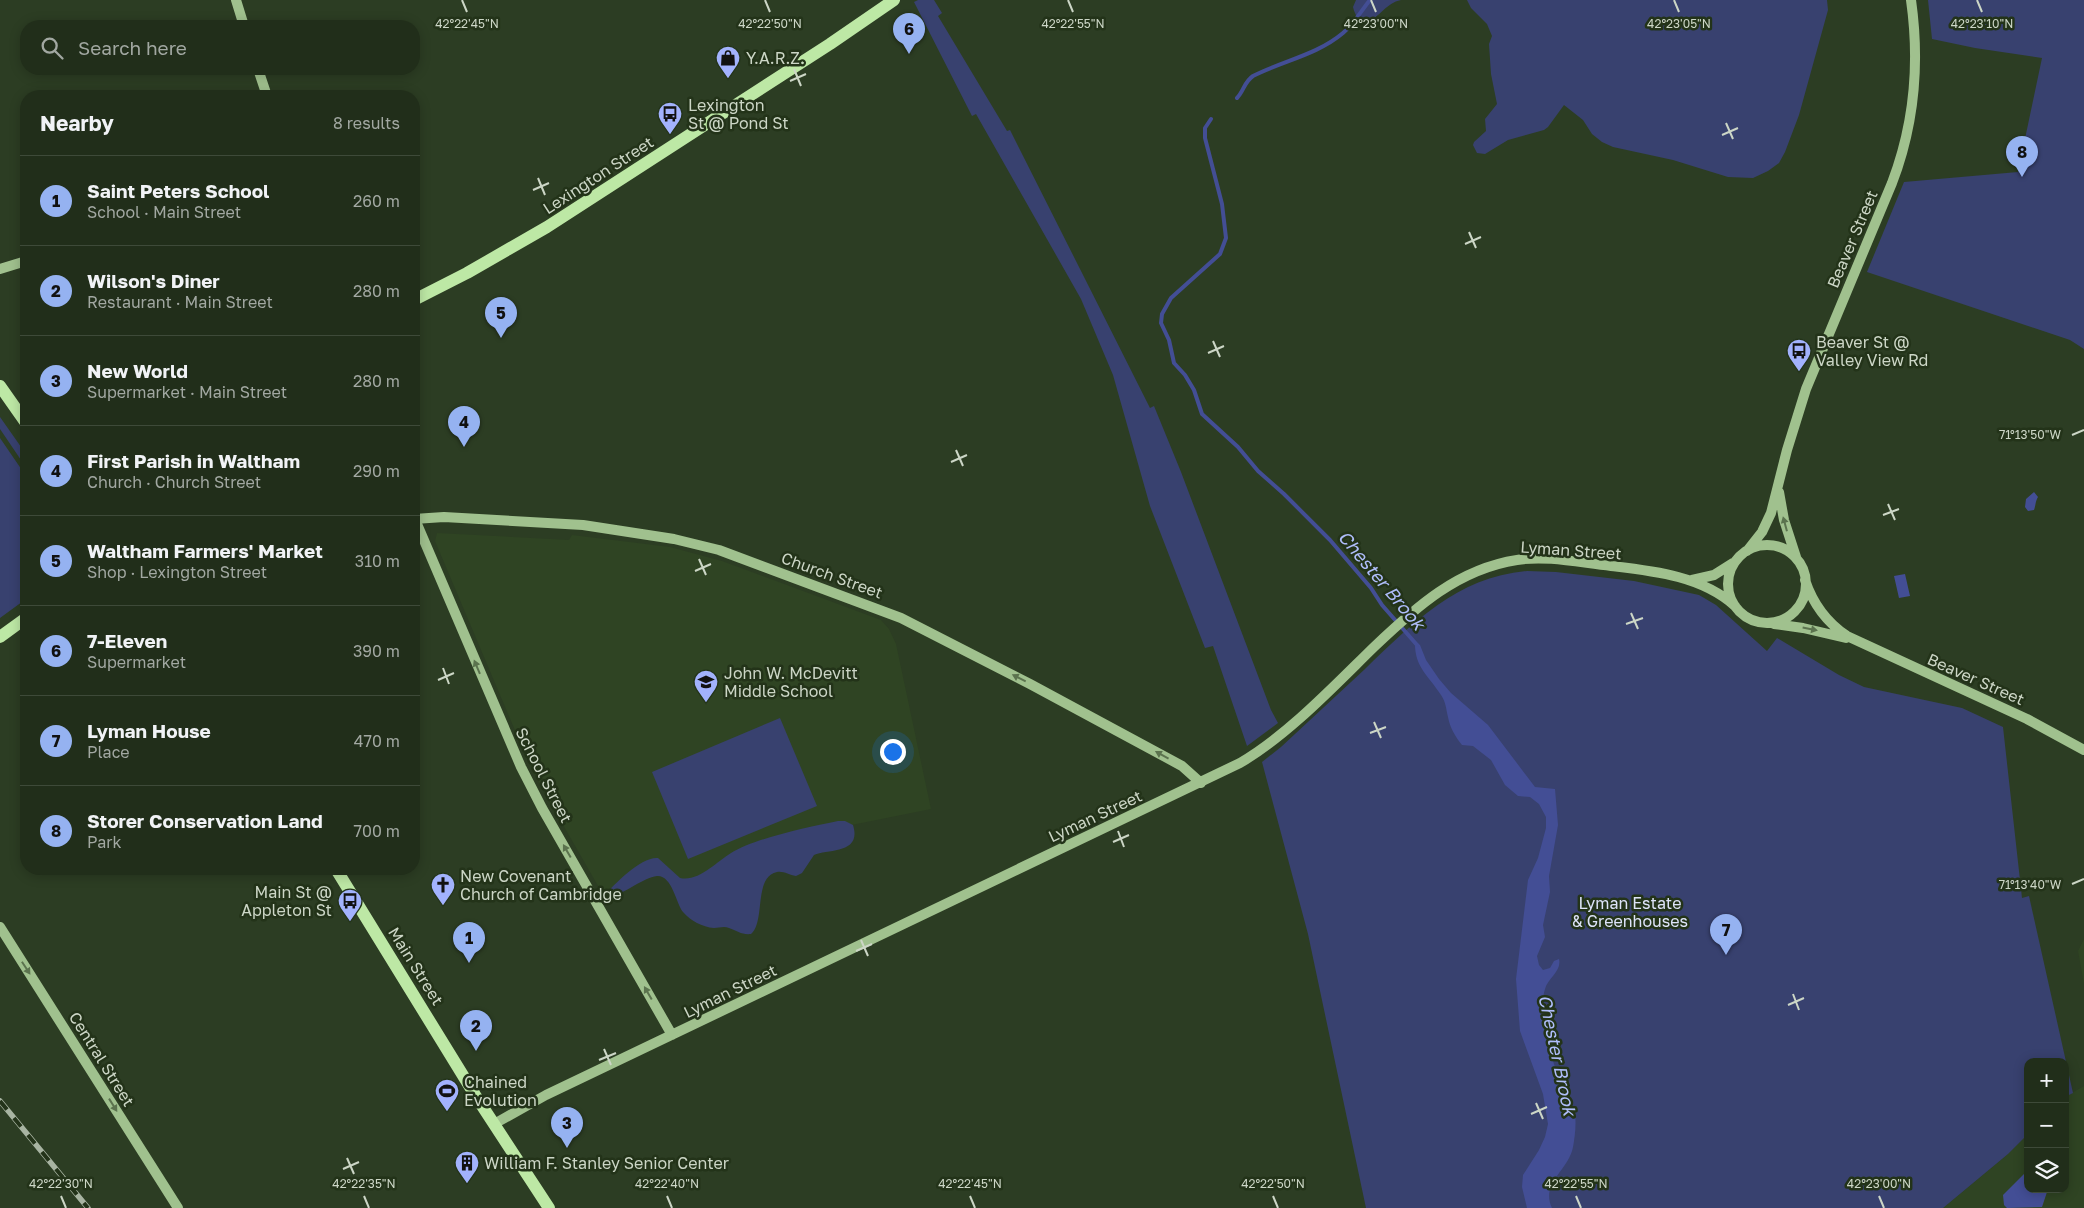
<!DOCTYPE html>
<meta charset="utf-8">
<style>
body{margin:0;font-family:"Golos Text",sans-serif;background:#2d3a27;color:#f1f3f6}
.controls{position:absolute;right:15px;bottom:15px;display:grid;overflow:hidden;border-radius:10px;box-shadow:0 2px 12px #0003}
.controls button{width:45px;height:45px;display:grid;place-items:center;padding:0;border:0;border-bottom:1px solid #3e4a39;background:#212e1a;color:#f1f3f6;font:25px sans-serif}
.you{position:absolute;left:892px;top:751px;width:18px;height:18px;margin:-12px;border:4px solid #fff;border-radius:50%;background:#1a73e8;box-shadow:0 0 0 8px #1a73e833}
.badge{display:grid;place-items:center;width:32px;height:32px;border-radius:50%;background:#95b2f1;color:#111;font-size:16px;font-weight:700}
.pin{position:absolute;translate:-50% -41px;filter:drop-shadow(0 1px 2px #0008)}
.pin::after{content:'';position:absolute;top:26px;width:18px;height:15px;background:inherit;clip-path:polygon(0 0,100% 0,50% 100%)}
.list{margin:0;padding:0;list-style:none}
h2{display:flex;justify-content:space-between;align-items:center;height:65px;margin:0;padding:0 20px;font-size:21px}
h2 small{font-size:16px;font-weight:400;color:#a2a8a2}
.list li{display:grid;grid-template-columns:32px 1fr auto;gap:15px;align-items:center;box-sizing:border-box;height:90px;padding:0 20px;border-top:1px solid #3e4a39}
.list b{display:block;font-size:19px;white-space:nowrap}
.list p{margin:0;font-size:16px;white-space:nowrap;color:#a2a8a2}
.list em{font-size:16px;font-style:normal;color:#a2a8a2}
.icon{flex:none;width:28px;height:28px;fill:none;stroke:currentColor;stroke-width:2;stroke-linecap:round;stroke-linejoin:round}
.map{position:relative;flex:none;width:2084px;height:1208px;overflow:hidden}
.search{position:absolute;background:#212e1a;box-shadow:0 2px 12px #0003;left:20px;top:20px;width:400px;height:55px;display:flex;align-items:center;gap:12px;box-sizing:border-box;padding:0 18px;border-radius:20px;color:#a2a8a2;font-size:19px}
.panel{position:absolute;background:#212e1a;box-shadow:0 2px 12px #0003;left:20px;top:90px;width:400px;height:785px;border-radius:20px}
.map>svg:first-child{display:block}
.built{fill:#2f4423}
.green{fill:#38416f}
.water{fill:#434e95}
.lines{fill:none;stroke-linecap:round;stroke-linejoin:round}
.stream{stroke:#434e95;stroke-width:4}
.secondary{stroke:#a0c18e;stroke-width:10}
.primary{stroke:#bde8a5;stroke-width:12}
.rail-casing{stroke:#a8b4a2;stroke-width:5.5}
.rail{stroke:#233319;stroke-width:4;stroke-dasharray:11;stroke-linecap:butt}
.oneway{fill:#5b734e}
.ticks{fill:none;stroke:#ccd6c6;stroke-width:2}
.labels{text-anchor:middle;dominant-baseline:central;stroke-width:5;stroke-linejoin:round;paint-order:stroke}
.poi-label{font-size:16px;fill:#ccd6c6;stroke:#233319;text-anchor:start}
.street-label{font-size:16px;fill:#ccd6c6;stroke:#233319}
.park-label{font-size:16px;fill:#dee4f9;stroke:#233319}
.water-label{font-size:18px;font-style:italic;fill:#afbdfa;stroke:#233319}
.ticks-label{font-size:12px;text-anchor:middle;fill:#ccd6c6;stroke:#233319;stroke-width:5;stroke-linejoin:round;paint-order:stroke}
</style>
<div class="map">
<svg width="2084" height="1208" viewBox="0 0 2084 1208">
<rect width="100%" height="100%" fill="#2c3d23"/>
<!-- built -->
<path class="built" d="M437 533 569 540 572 535 670 547 722 561 881 620 889 629 896 644 931 809 807 834 686 911 664 869 605 898 543 790 525 754 435 541Z
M2084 939V984L2078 951Z
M2084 1086V1208H1943L2008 1154 2028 1134V1189H2065V1097Z"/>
<!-- green -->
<path class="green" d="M918 0H934L942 13 938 16 1007 131 1010 130 1150 408 1154 406 1181 472 1271 710 1278 723 1247 746 1213 646 1205 648 1150 506 1113 375 1081 299 976 114 972 116 914 2Z
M1356 0H1401C1386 3 1380 17 1367 22 1358 21 1355 15 1353 7Z
M1467 0H1827L1828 10 1799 115 1785 152 1779 163 1768 171 1753 178 1728 177 1673 160 1613 147 1602 142 1592 134 1583 120 1564 105 1548 127 1544 130 1508 140 1485 154 1477 153 1473 145 1474 142 1486 131 1485 119 1497 104 1491 74 1489 44 1492 36 1487 24 1471 8Z
M1928 0H2084V349L2070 340 1867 272 1904 182 2018 172 2042 58 1975 48 1932 39Z
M0 417 26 454V456L21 460 0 429Z
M0 438 26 476V599L0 618Z
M1527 571 1556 572 1634 581 1699 595 1716 605 1767 651 1777 638 1839 675 1864 687 1962 708 2003 727 2022 898 2029 896 2073 1093 2065 1097V1062H2028V1134L2008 1154 1943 1208H1366L1308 934 1262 762 1281 747C1309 721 1337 695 1365 669 1413 623 1457 577 1527 571Z
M780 718 817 806 688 859 652 772Z
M838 821H845L853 825C862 854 829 849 814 855L802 873 796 876C789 875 784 871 777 872 753 877 766 921 751 934 742 935 737 931 729 928 724 926 719 928 714 928 702 927 691 921 683 912 676 903 672 875 657 876 643 878 625 893 611 897L605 898 604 896C614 884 642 856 658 858L680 878C699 882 716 862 731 853 756 838 808 827 838 821Z"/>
<!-- water -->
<path class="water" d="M2034 492 2038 497C2035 502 2036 505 2034 510L2028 511 2025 507 2026 499Z
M1905 574 1910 596 1899 598 1894 576Z
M1415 641 1420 645 1426 660 1439 679 1451 693 1488 725 1535 787 1555 789 1558 825 1549 876 1550 892 1543 925 1545 937 1537 956 1539 965 1543 970 1550 968 1554 961 1559 959C1562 971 1548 978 1545 989 1541 1001 1544 1014 1546 1027 1549 1049 1556 1075 1566 1096 1568 1100 1572 1105 1574 1109 1577 1120 1575 1136 1573 1147 1569 1170 1540 1183 1552 1208H1527L1522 1187 1523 1175 1539 1150 1545 1137 1548 1124 1543 1094 1520 1031 1516 979 1528 880 1538 858 1546 828V817L1539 804 1530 797 1518 796 1505 785 1491 760 1473 746 1462 745C1455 736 1450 728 1448 717 1446 709 1446 702 1441 695 1428 675 1414 667 1415 641Z
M2028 1170V1189H2048L2042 1207 2007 1208 2004 1205 2003 1195Z"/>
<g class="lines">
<!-- stream -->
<path class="stream" d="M1237 98C1244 91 1244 82 1253 76 1282 61 1317 55 1343 33 1354 24 1361 11 1370 0
M1211 119 1205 128V138L1222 204 1226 238 1220 254 1171 298 1162 314 1161 323 1169 340 1174 363 1185 375 1194 390 1202 414 1238 447 1258 471 1284 494 1330 540 1371 588 1382 605 1417 645"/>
<!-- secondary -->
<path class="secondary" d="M236 0 244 26
M258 69 267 96
M0 269 26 261
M1779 492 1784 520 1796 557
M414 517 521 767 542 808 672 1035
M414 519 444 517 583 525 674 539 719 550 901 618 1030 684 1182 766 1201 783
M1728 584a39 39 0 1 1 78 0a39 39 0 1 1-78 0Z
M1747 551 1762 532 1771 513 1787 450 1806 389 1892 183C1915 123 1920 64 1911 0
M1692 580 1714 575 1733 563
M1805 580C1813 604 1826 622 1847 636L2027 719 2084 750
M1774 624 1803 628 1846 638
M0 927 178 1208
M494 1124 546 1095 1240 763C1288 735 1334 686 1374 647 1416 607 1458 569 1517 560 1547 555 1581 563 1611 566 1654 571 1702 576 1735 606"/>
<!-- primary -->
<path class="primary" d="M414 300 467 273 547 227 830 44 894 0
M0 386 26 423
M0 637 26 618
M336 869 475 1095 549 1208"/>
<defs>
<path id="rail" d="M0 1101 88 1208"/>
</defs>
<!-- rail casing -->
<use href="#rail" class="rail-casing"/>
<!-- rail -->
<use href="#rail" class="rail"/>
</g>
<!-- one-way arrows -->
<defs><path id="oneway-solid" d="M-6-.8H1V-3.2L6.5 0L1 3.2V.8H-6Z" transform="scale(1.25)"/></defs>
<g class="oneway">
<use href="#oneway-solid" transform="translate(1785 524) rotate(-105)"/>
<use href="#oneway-solid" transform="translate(1810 629) rotate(11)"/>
<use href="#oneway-solid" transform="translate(477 667) rotate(-113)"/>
<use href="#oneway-solid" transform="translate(1019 678) rotate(-153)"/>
<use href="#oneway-solid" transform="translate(1162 755) rotate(-151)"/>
<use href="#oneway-solid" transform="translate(567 851) rotate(-120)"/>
<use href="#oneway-solid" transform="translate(26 968) rotate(57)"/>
<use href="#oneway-solid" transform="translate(648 993) rotate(-120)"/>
<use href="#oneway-solid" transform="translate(113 1105) rotate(58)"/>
</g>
<!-- ticks -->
<path class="ticks" d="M462 0 467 12M765 0 770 12M1068 0 1073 12M1371 0 1376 12M1674 0 1679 12M1977 0 1982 12M794 69 801 86M790 81 806 74M1726 123 1733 139M1722 135 1738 128M538 178 545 195M533 190 549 183M1469 232 1476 248M1465 244 1481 237M1213 341 1220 357M1208 353 1224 346M2072 435 2084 430M956 450 963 466M951 462 967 455M1888 504 1895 520M1883 515 1899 509M699 559 706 575M695 571 711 564M1631 613 1638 629M1626 624 1643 618M443 668 449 684M438 680 454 673M1374 722 1381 738M1370 733 1386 727M1118 831 1124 847M1113 842 1129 835M2072 884 2084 879M861 940 868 956M856 951 872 944M1793 994 1799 1010M1788 1005 1804 998M604 1049 611 1065M599 1060 616 1053M1536 1103 1543 1119M1531 1114 1547 1107M347 1158 354 1174M343 1169 359 1162M61 1196 66 1208M364 1196 369 1208M667 1196 672 1208M970 1196 975 1208M1273 1196 1278 1208M1576 1196 1581 1208M1879 1196 1884 1208"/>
<!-- icons -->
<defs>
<symbol id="shop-pin" viewBox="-11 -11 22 30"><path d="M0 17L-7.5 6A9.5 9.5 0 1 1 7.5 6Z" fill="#a2b2fd" stroke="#233319"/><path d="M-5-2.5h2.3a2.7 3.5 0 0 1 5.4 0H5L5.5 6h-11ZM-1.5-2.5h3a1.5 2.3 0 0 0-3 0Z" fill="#111"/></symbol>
<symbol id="bus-pin" viewBox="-11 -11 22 30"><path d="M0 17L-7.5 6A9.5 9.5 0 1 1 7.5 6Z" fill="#a2b2fd" stroke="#233319"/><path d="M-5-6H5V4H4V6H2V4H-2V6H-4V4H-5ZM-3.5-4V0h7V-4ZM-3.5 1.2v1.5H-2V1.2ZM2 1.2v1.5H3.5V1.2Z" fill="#111"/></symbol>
<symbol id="school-pin" viewBox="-11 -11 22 30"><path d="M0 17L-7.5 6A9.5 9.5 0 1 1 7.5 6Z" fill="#a2b2fd" stroke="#233319"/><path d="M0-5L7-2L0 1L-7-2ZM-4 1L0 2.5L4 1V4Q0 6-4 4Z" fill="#111"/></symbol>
<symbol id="church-pin" viewBox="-11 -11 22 30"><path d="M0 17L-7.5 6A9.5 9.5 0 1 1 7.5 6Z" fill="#a2b2fd" stroke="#233319"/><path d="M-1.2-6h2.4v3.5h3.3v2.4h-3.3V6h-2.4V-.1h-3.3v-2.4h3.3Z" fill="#111"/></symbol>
<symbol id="stadium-pin" viewBox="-11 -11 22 30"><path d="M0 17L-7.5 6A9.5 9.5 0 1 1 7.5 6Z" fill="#a2b2fd" stroke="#233319"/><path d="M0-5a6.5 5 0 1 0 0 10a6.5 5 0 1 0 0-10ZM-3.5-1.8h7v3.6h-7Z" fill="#111"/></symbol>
<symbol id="building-pin" viewBox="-11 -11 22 30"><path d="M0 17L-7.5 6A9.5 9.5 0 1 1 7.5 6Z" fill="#a2b2fd" stroke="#233319"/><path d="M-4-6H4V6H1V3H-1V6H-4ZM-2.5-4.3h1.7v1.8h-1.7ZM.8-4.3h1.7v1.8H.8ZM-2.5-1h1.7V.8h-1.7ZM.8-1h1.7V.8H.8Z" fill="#111"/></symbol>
</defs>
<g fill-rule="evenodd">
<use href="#shop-pin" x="714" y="44" width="28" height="38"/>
<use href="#bus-pin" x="656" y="100" width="28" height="38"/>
<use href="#bus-pin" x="1785" y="337" width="28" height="38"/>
<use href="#school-pin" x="692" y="668" width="28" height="38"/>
<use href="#church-pin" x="429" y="871" width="28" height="38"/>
<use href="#bus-pin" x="336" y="887" width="28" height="38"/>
<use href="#stadium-pin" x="433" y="1077" width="28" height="38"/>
<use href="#building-pin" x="453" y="1149" width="28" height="38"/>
</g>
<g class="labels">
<!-- poi labels -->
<g class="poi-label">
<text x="746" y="58">Y.A.R.Z.</text>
<text x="688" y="105">Lexington<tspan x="688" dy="18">St @ Pond St</tspan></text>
<text x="1816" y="342">Beaver St @<tspan x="1816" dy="18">Valley View Rd</tspan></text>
<text x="724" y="673">John W. McDevitt<tspan x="724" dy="18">Middle School</tspan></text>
<text x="460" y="876">New Covenant<tspan x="460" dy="18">Church of Cambridge</tspan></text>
<text x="332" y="892" text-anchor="end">Main St @<tspan x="332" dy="18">Appleton St</tspan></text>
<text x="464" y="1082">Chained<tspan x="464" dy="18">Evolution</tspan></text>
<text x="484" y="1163">William F. Stanley Senior Center</text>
</g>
<!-- street labels -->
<g class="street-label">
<text transform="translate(598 175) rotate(-33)">Lexington Street</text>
<text transform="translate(1852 239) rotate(-67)">Beaver Street</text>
<text transform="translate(1571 550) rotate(4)">Lyman Street</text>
<text transform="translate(832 575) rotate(20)">Church Street</text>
<text transform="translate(1976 679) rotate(24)">Beaver Street</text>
<text transform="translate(544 775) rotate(63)">School Street</text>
<text transform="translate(1095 816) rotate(-25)">Lyman Street</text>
<text transform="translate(416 966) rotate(58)">Main Street</text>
<text transform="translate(730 991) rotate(-26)">Lyman Street</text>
<text transform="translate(102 1059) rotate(58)">Central Street</text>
</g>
<!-- park labels -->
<g class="park-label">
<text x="1630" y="903">Lyman Estate<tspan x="1630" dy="18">&amp; Greenhouses</tspan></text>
</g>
<!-- water labels -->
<g class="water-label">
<text transform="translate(1382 580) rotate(50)">Chester Brook</text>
<text transform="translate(1558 1055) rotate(78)">Chester Brook</text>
</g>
</g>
<g class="ticks-label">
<text x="467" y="28">42°22'45"N</text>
<text x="770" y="28">42°22'50"N</text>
<text x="1073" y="28">42°22'55"N</text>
<text x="1376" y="28">42°23'00"N</text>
<text x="1679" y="28">42°23'05"N</text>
<text x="1982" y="28">42°23'10"N</text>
<text x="2030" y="439">71°13'50"W</text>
<text x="2030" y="889">71°13'40"W</text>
<text x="61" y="1188">42°22'30"N</text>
<text x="364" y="1188">42°22'35"N</text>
<text x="667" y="1188">42°22'40"N</text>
<text x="970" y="1188">42°22'45"N</text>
<text x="1273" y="1188">42°22'50"N</text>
<text x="1576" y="1188">42°22'55"N</text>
<text x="1879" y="1188">42°23'00"N</text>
</g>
</svg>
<div class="controls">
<button>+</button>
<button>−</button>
<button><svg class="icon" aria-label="layers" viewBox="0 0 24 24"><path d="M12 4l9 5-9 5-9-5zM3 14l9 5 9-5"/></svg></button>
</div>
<div class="you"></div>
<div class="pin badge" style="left:469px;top:963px">1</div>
<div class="pin badge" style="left:476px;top:1051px">2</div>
<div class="pin badge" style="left:567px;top:1148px">3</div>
<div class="pin badge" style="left:464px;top:447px">4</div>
<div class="pin badge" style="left:501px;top:338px">5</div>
<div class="pin badge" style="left:909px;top:54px">6</div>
<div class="pin badge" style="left:1726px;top:955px">7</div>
<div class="pin badge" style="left:2022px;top:177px">8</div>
<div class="search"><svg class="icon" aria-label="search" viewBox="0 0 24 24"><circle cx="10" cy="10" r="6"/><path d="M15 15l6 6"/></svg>Search here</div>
<section class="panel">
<h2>Nearby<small>8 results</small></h2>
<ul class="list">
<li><span class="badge">1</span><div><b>Saint Peters School</b><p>School · Main Street</p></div><em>260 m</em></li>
<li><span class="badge">2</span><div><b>Wilson's Diner</b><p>Restaurant · Main Street</p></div><em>280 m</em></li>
<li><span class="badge">3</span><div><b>New World</b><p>Supermarket · Main Street</p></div><em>280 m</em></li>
<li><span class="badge">4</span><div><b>First Parish in Waltham</b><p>Church · Church Street</p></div><em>290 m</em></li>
<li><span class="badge">5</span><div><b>Waltham Farmers' Market</b><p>Shop · Lexington Street</p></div><em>310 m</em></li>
<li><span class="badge">6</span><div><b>7-Eleven</b><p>Supermarket</p></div><em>390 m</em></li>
<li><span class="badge">7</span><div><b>Lyman House</b><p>Place</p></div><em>470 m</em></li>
<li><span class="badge">8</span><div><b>Storer Conservation Land</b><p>Park</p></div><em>700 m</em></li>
</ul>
</section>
</div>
